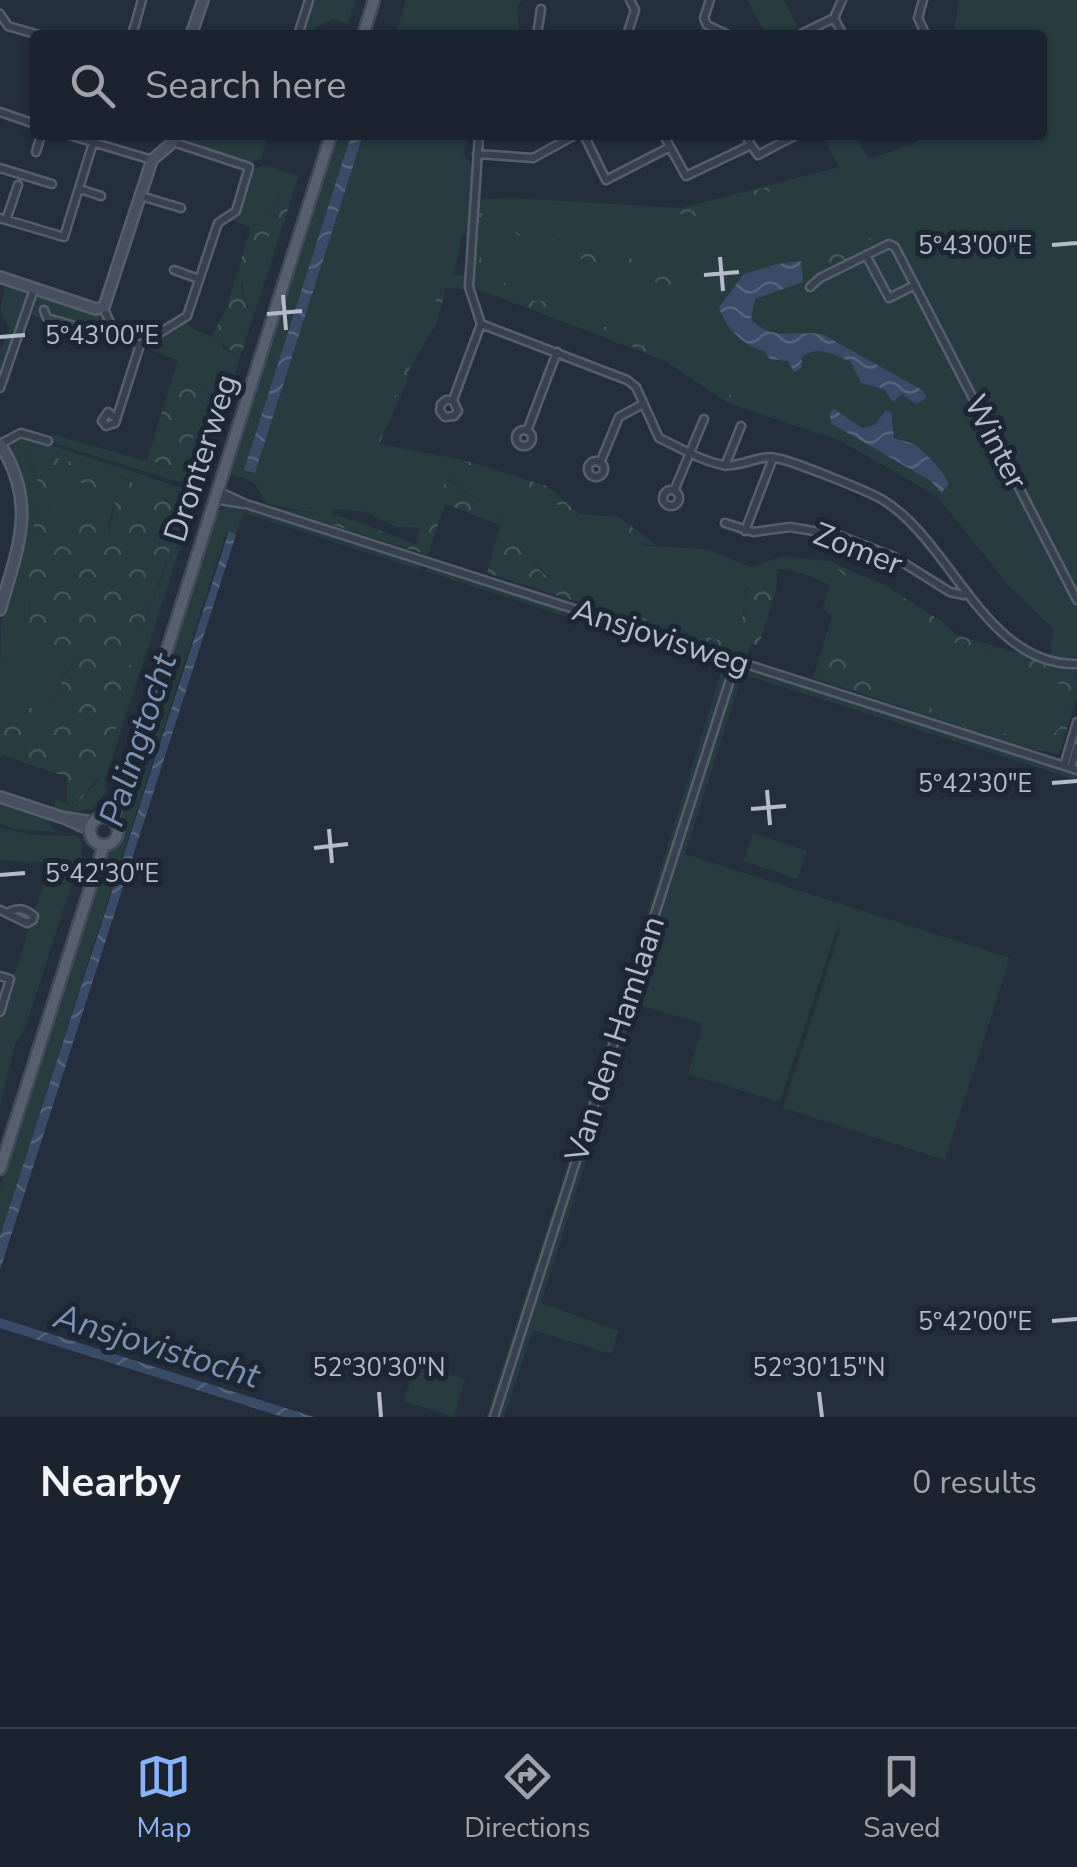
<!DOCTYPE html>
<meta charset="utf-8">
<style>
body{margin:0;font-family:"Nunito Sans",sans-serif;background:#282f3a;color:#f1f3f6}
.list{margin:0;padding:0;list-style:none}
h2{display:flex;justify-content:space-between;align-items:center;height:130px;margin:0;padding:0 40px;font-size:42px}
h2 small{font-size:32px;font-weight:400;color:#a0a4aa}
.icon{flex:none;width:55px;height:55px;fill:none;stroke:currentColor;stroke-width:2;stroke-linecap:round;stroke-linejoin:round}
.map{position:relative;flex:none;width:1077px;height:1417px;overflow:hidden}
.search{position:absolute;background:#1b232e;box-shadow:0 2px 8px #0004;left:30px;right:30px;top:30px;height:110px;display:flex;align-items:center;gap:25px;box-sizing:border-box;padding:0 35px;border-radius:10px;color:#a0a4aa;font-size:38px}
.sheet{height:310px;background:#1b232e}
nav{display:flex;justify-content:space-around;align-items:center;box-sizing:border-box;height:140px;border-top:2px solid #39404a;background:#1b232e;font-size:28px;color:#a0a4aa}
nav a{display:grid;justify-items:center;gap:5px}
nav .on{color:#8ab4f8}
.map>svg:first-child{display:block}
.grass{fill:#263c3f}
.forest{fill:url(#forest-crowns);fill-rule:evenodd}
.water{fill:url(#water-waves)}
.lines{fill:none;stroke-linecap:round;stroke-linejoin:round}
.street-casing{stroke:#565f6c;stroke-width:11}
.secondary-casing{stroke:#565f6c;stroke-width:14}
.primary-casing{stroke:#414a57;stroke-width:15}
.street{stroke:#38414e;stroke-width:6}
.secondary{stroke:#465061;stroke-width:9}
.primary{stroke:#56606e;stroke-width:10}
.ticks{fill:none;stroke:#b4bcc9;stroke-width:4}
.labels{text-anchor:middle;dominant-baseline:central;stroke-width:10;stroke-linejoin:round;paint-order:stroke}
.street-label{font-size:32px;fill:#b4bcc9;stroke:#1d2633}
.water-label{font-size:35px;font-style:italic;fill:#7c92b1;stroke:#1d2633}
.ticks-label{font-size:25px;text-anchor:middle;fill:#b4bcc9;stroke:#1d2633;stroke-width:10;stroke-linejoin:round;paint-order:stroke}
</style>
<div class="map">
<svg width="1077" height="1417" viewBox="0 0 1077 1417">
<defs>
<pattern id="forest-crowns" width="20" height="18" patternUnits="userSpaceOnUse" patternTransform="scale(2.5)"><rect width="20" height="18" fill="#263c3f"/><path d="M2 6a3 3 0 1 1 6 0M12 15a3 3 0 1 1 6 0" fill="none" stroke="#435659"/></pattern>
<pattern id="water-waves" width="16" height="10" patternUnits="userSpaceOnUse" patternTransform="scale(2.5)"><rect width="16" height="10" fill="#394c67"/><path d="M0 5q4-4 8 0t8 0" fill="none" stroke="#53647b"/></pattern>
</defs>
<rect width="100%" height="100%" fill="#242f3e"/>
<!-- grass -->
<path class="grass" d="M313 0H356L348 24 332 19 316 27 314 35H301Z
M406 0H523L517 5 519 33 395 35Z
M747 0H784L798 27 793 30 796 35H766Z
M958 0H1077V655L1070 660 1050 657 1053 629 1009 586 937 496 841 441 728 403 665 361 472 287 475 199 513 198 681 208 839 167 822 135H854L869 159 911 145 925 135H1042V35H954Z
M179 135H268L261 159 248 164 180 143Z
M335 135H351L245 470 255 473 363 135H466L468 142 463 154 472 165 467 237 462 235 454 275H466L467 289 441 288 425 328 410 348 399 389 385 411 383 426 375 443 463 460 460 466 544 495 575 517 613 525 647 546 706 549 751 567 782 556 828 561 861 590 889 598 934 627 950 641 1023 667 1037 676 1050 671 1070 700C1065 724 1055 743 1028 741L918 704 860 656 826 636 832 617 823 608 830 585C790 569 777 557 744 592 747 619 738 623 720 640L652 623 623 609 609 608 564 588 529 560 501 516 447 478 425 547 416 544 420 528 396 527 366 512 334 509 332 516 267 504C251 479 258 482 227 473Z
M264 165 299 176 293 194 279 191 264 222 251 227 230 220 242 204 249 171Z
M283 225 254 315C236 296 242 266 256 245 263 236 274 231 283 225Z
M6 282 24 288 26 298 0 376V351L9 329 0 310Z
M41 294 100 312 112 335 53 317 49 311 42 309 41 318 29 314 33 302Z
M185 320 194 329 220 340 223 348 240 357 224 411 204 436 189 485 50 442 52 434 174 469 194 434 208 384 201 386 185 363 142 347Z
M21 435 188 490 189 494V521L105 780 107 791 93 808 78 812 75 817 54 810 55 799 75 807 97 782 134 637 140 635 167 562 169 501 124 478 26 452 40 489 33 490 34 530 20 580 22 586 30 587 29 630 78 659C56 679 61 693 45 713L0 697C0 674 0 648 1 626 12 566 53 500 4 445Z
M61 476 117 494 108 525 109 533 52 509Z
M226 506 281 519 422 564 420 570 244 513 236 535 226 534 0 1236V1187L105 854 121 837 118 817 215 512Z
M428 566 721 660 727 671 710 735 492 1417H486L617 1011 721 672 717 666 426 571Z
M743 669 1077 774V780L748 676 741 679 685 854 1010 958 945 1160 783 1108 840 931 838 924 780 1102 688 1074 703 1024 636 1004 541 1303 619 1331 611 1354 533 1330 504 1417H497L732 679Z
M0 801 44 815 56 832 16 829 0 824Z
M0 828 32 835 75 836 81 839 83 868 74 878 26 1025 15 1045 0 1107V1019L47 873 45 863 0 860Z
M753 833 807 851 798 879 743 861Z
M416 1364 465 1379 454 1417 404 1401Z"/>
<!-- forest -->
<path class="forest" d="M784 183 747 204 721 208 702 219C685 209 664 219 646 207L685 209Z
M280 191 293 194 283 225 253 249 241 288 246 306 254 315 240 357C229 351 222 341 212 336L226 309 251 227 264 222Z
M477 211 507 225 506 228 482 235 481 273 522 291 534 301 556 302 568 315 585 323 607 327 639 345 653 346 665 352 672 361 684 364 695 375 737 399 761 403 760 410 737 405 717 394 665 359 474 287Z
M921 222 814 280 827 255C863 247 883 225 921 222Z
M517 229 530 230 590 253 611 249C627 257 640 264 657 269 669 274 677 271 688 279V297L655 282 656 276 578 258 545 243 531 244 515 233Z
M441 288 446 289 436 324 409 370 407 381 379 444 374 443 383 426 385 411 399 389 410 348 425 328Z
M178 359 185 363 201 386 208 384 214 376 224 380 215 412 194 435 184 465 175 469 147 460Z
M26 451C60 459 171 484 181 519L140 635 134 637 129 663 135 672 101 774 75 807 67 803V777L2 755 0 757V697L45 713C61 694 57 679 78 659L29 630 30 587 22 586 20 580 34 530 33 490 40 488ZM62 477 117 494 109 532 102 526 53 509Z
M463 460 547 486 579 514 619 517 657 546 638 542 613 525 575 517 544 495 460 467Z
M446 478 501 516 529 560 544 574 585 599 624 609 652 622 659 620 665 626 719 640 726 626 741 620 745 610 741 604C745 585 761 574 778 567L776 590 759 645 751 644 747 656 487 573 500 525 445 504 428 555 282 509 344 517 424 547Z
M828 561 884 585 941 621 957 635 1076 670 1077 696 1059 754 1025 747 813 678 826 636 860 656 918 704 1028 741C1055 743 1065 724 1070 700L1050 671 1037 676 1023 667 950 641 934 627 889 598 861 590Z"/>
<!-- water -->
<path class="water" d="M351 135H363L255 473 244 470Z
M801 261 803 282 755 299 751 319C772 343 798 329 824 335L922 390 927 398 916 404 902 394 893 402 884 389 861 383 850 361C833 355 818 344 802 357L801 368 794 372 788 361 770 359 764 351C744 347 724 326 719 307L744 274 777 264Z
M834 409 862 428 875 425 885 411 891 412 894 438C901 441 912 442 917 446 929 457 942 469 949 484L941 493 931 481 832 424 829 413Z
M229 531 236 535 0 1270V1236Z
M0 1318 314 1417H283L0 1328Z"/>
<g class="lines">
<defs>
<path id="street" d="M710 0 704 18 707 25 728 35
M923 0 918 18 926 35
M0 14 8 26 39 35
M834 18 843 35
M132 35 142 0
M298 35 309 0
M537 35 541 9
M627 35 635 10 630 0
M799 35 834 18 842 0
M0 112 35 124
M69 135 152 160
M479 135 469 287 481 324 627 380 636 387 659 438C679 447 701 461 723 465 740 468 759 454 776 458 793 461 868 491 883 500 952 542 985 666 1077 664
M584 135 606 180 670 147 686 176 751 145 758 155 796 135
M664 135 670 147
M746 135 751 145
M36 152 41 135
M477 154 533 158 575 135
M0 168 52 184
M80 189 101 196
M141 196 181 208
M0 218 64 237 93 143
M6 220 18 185
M866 255 889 298 915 285
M174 270 199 279
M810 287 820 278 889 244 895 247 1077 600
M103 307 117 338
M44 310 47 318 140 345 187 316 218 223 236 211 249 167 173 142
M0 388 34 289
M453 400H446L441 404 440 411 445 417 454 416 458 411 453 400 481 324
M116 419 108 412 102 421 106 426 115 423 140 345
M516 438a8 8 0 1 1 16 0a8 8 0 1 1-16 0Z
M527 431 557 352
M0 444 21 433 48 441
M588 469a8 8 0 1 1 16 0a8 8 0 1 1-16 0Z
M600 463 619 417 643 404
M725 466 741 426
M663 498a8 8 0 1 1 16 0a8 8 0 1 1-16 0Z
M218 491 246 504 1077 770
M674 491 704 419
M214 499 244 504
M725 523 753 532 790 527 837 535 894 557 950 592 964 595
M745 531 773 458
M1064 766 1077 722
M1071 768 1077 747
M0 910 27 923 33 920 34 916C25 909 19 907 9 912
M0 976 10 979 0 1012
M494 1417 736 661"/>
<path id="secondary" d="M191 35 203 0
M0 277 96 309 104 307 152 160 173 142 175 135
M0 444C38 504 18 547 0 610
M0 797 64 818 90 830
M66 818 93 822"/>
<path id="primary" d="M363 35 374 0
M90 831a14 14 0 1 1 28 0a14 14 0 1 1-28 0Z
M113 819 331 135
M0 1169 104 845"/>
</defs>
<!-- street casing -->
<use href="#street" class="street-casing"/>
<!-- secondary casing -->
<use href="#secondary" class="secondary-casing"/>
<!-- primary casing -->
<use href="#primary" class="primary-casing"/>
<!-- street -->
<use href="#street" class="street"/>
<!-- secondary -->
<use href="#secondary" class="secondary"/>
<!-- primary -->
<use href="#primary" class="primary"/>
</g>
<!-- ticks -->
<path class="ticks" d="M1052 245 1077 243M720 257 723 291M704 275 739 272M283 295 286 330M267 314 302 311M0 337 25 335M1052 783 1077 781M767 790 770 825M751 809 786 806M329 829 332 863M314 848 348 844M0 875 25 873M1052 1321 1077 1319M379 1392 381 1417M819 1392 822 1417"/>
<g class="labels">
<!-- street labels -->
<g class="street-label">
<text transform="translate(996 442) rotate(63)">Winter</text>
<text transform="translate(201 458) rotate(-72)">Dronterweg</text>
<text transform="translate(858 549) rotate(21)">Zomer</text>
<text transform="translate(661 637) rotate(18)">Ansjovisweg</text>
<text transform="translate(615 1039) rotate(-72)">Van den Hamlaan</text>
</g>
<!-- water labels -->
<g class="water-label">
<text transform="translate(138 740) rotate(-72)">Palingtocht</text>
<text transform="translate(157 1346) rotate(17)">Ansjovistocht</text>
</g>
</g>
<g class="ticks-label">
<text x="975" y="254">5°43'00"E</text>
<text x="102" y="344">5°43'00"E</text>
<text x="975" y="792">5°42'30"E</text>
<text x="102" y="882">5°42'30"E</text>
<text x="975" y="1330">5°42'00"E</text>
<text x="379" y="1376">52°30'30"N</text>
<text x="819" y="1376">52°30'15"N</text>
</g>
</svg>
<div class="search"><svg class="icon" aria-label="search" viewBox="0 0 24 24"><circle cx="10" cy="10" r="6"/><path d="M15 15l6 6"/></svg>Search here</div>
</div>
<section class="sheet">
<h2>Nearby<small>0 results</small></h2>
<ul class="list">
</ul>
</section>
<nav>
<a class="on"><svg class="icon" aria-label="map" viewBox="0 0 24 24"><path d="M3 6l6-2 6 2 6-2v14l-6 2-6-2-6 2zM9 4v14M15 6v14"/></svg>Map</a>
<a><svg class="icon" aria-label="directions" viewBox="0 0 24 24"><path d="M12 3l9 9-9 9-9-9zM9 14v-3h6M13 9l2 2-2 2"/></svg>Directions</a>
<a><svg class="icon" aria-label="saved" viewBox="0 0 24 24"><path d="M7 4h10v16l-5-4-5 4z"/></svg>Saved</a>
</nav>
